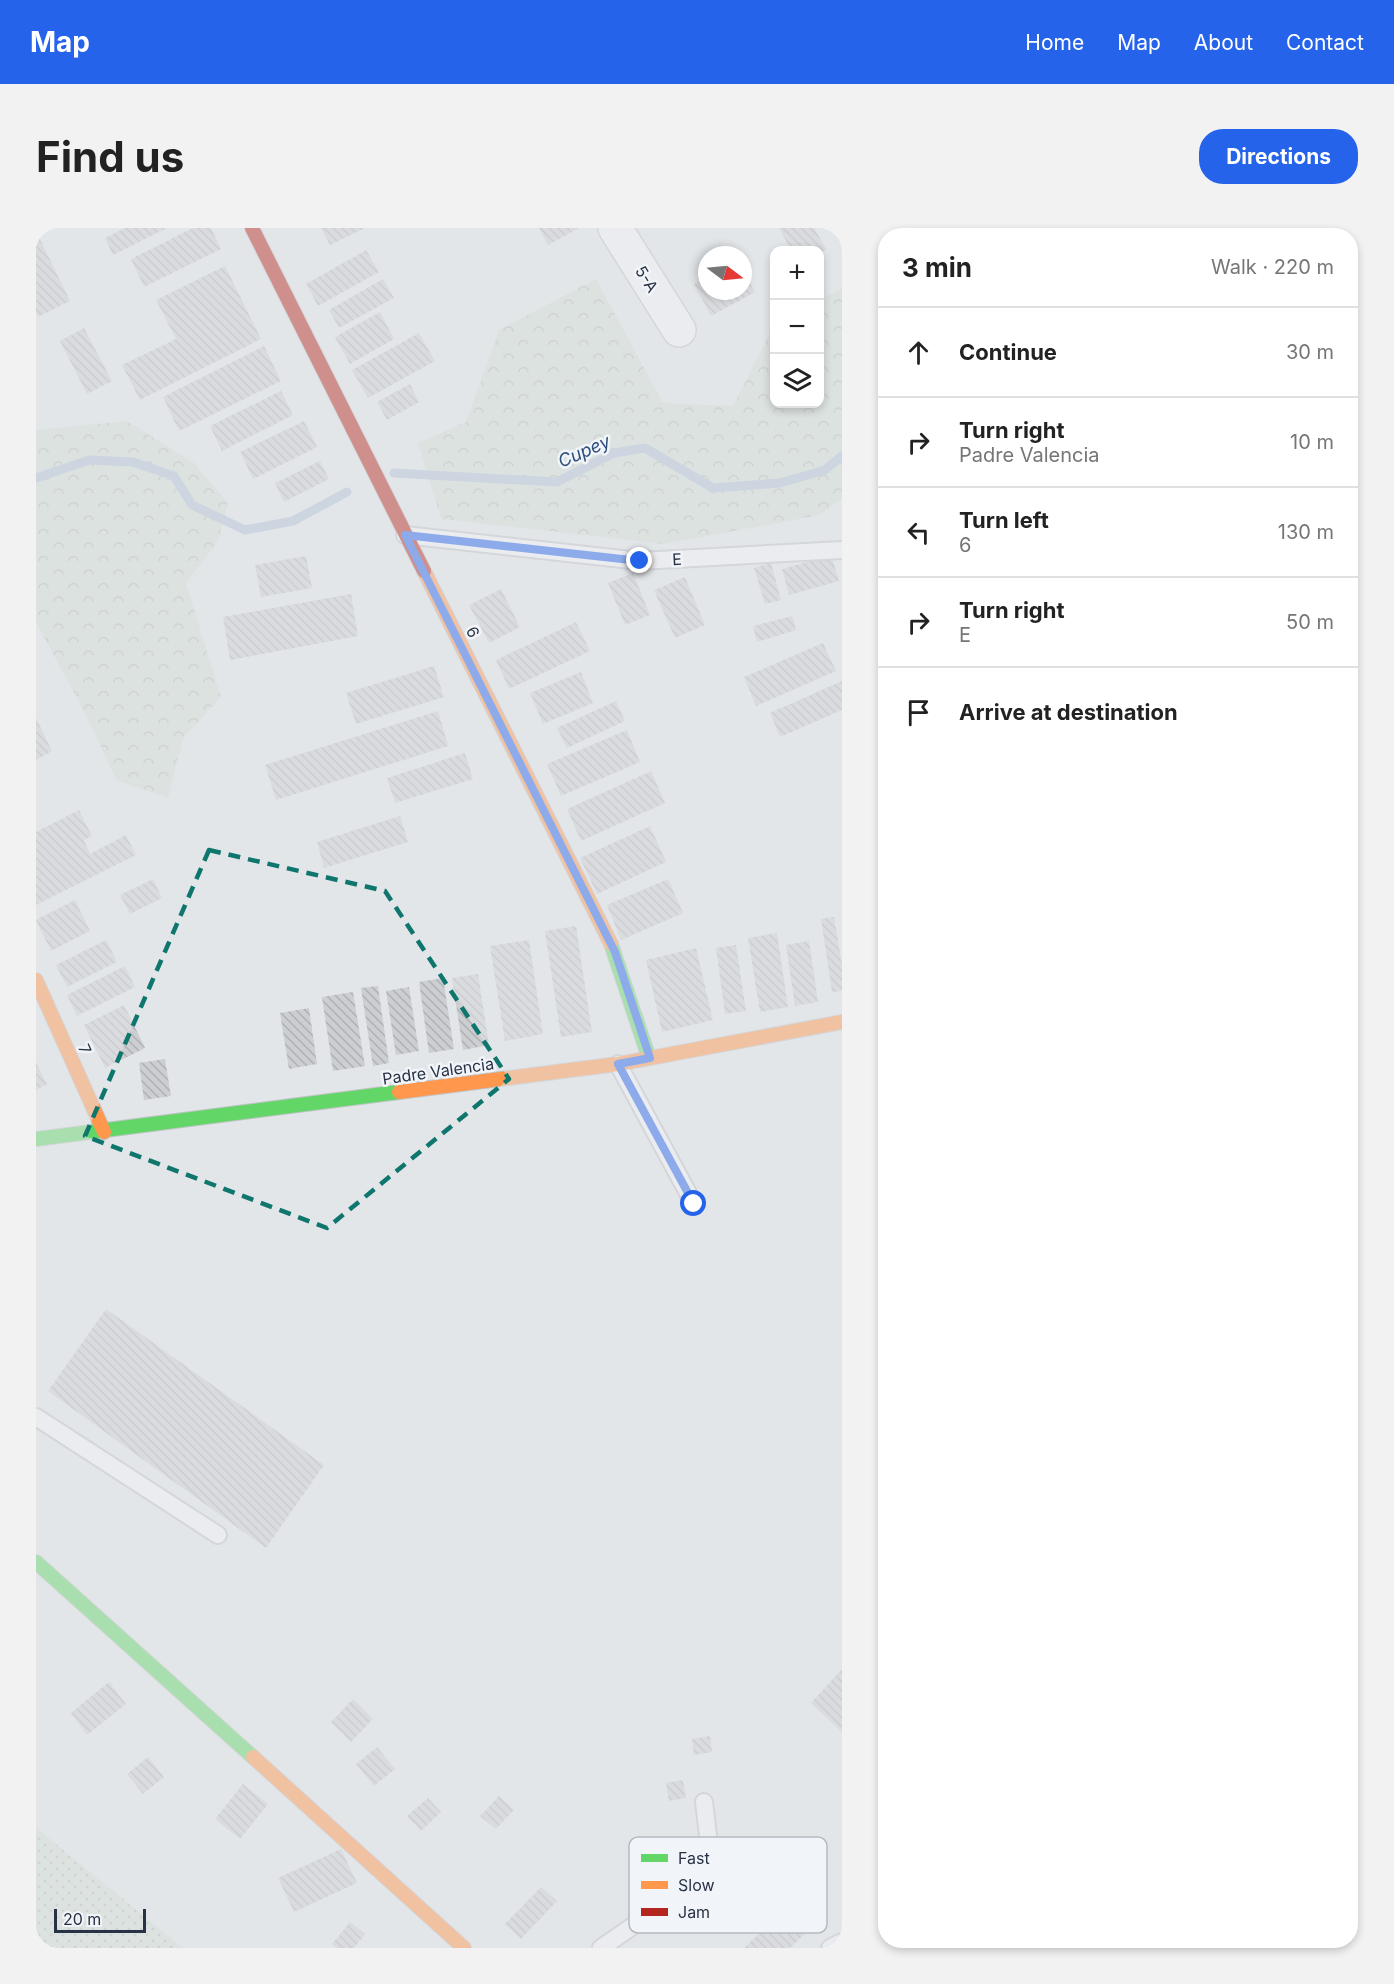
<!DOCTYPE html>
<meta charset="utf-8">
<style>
body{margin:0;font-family:Inter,sans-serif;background:#f2f2f2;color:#222}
.controls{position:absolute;right:18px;top:18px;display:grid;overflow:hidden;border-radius:12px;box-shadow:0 3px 9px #0003}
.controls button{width:54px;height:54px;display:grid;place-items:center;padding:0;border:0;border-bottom:2px solid #e0e0e0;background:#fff;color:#222;font:30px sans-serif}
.compass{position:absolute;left:662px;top:18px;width:54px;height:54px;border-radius:50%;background:#fff;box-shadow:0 3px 9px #0003;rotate:106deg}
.scale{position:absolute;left:18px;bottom:15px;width:92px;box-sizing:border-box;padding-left:6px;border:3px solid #283245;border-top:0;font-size:16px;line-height:21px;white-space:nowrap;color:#283245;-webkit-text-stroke:4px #f1f4f8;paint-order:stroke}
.stop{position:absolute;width:18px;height:18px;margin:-14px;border:4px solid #2563eb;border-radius:50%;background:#fff}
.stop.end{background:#2563eb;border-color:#fff;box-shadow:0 2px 6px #0008}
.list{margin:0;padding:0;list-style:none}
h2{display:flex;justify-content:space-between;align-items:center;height:78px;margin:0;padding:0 24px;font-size:26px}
h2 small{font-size:20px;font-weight:400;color:#767676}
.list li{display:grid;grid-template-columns:39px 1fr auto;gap:18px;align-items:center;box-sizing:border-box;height:90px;padding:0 24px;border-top:2px solid #e0e0e0}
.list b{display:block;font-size:22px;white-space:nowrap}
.list p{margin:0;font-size:20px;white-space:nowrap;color:#767676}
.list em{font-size:20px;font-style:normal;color:#767676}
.icon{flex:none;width:33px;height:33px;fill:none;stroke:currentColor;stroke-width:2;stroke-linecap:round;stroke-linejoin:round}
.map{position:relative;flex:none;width:806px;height:1720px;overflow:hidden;border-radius:24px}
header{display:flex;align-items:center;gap:36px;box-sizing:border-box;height:84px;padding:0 30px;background:#2563eb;color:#fff}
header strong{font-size:28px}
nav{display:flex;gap:33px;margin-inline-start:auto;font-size:21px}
.intro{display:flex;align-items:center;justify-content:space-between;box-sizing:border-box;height:144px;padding:0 36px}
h1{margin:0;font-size:42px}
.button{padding:15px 27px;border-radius:24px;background:#2563eb;color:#fff;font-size:21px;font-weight:700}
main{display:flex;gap:36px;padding:0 36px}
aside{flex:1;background:#fff;border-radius:24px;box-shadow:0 3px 9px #0003}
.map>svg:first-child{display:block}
.grass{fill:url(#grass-dots)}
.forest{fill:url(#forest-crowns)}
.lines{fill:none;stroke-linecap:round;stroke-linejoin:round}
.stream{stroke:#b0c2d6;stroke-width:9}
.building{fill:url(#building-back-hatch)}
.lane-casing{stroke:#c1c4c7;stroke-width:20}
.street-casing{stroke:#c1c4c7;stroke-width:36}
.fast-casing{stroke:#c1c4c7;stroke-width:16}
.slow-casing{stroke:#c1c4c7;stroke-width:16}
.jam-casing{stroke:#c1c4c7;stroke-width:16}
.lane{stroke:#f3f4f6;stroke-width:16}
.street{stroke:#f3f4f6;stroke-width:33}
.fast{stroke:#63d668;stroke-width:14}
.slow{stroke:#ff974d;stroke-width:14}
.jam{stroke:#b3261e;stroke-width:14}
.route{stroke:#2563eb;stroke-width:8}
.marked{fill:none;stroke:#0f766e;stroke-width:4.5;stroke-dasharray:12 8;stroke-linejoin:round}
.labels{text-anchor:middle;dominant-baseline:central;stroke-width:5;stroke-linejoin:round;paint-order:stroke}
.street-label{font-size:16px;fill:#283245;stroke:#f1f4f8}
.water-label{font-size:18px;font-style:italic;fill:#2e4f7c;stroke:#f1f4f8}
.key{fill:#f1f4f8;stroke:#b5bac2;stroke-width:1.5}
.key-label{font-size:16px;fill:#283245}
</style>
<header>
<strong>Map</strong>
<nav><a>Home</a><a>Map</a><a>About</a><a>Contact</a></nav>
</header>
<div class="intro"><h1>Find us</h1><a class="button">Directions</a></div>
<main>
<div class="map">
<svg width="806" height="1720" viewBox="0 0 806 1720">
<defs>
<pattern id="grass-dots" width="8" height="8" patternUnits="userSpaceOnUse" patternTransform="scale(1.5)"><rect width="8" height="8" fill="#d3ddd4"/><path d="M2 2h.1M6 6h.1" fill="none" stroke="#b5beb7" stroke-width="1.8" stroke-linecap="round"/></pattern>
<pattern id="forest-crowns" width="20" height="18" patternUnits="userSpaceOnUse" patternTransform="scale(1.5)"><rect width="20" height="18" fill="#d3ddd4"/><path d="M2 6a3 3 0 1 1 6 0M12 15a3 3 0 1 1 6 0" fill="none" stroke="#b5beb7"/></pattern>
<pattern id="building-back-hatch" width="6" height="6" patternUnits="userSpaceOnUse" patternTransform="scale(1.5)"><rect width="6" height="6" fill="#ccced1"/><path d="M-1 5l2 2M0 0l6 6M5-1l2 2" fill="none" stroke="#afb1b5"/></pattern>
</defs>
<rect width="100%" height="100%" fill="#e3e6e9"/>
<!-- grass -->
<path class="grass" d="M0 1600 147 1720H0Z"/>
<!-- forest -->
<path class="forest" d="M560 51 627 175 697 178 738 97V176H784V72L806 60V270L784 287 628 316 405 291 382 215 430 194 463 102Z
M91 193 158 235 192 275 182 313 150 355 185 469 147 510 132 570 80 552 54 495 0 394V202Z"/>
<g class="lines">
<!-- stream -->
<path class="stream" d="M358 245 521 254 578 225 609 220 677 260 744 255 789 242 806 228
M0 250 53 232 97 234 138 248 156 277 209 302 257 293 311 264"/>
</g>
<!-- building -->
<path class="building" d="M89 0H131L77 27 69 10Z
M157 0H175L185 21 108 59 95 31Z
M285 0H329L294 17Z
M503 0H543L512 17Z
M743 0H778L790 21 784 25V22H755Z
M0 3 34 73 2 89 0 84Z
M330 22 343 44 282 78 270 56Z
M189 38 225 111 104 172 86 137 140 111 120 72Z
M707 42 719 64 675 88 658 56 671 49V63H707Z
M347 51 358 70 303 100 293 82Z
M344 84 358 111 314 136 299 109Z
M48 100 76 153 51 166 24 113Z
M383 105 399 133 332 170 316 142Z
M228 118 245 153 143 203 127 169Z
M374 156 383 174 351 192 341 174Z
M245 163 257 187 186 223 174 198Z
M268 193 281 219 217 251 204 224Z
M284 233 293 251 248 274 239 255Z
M795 327 803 353 753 367 746 341Z
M270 328 276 360 225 369 219 337Z
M735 335 745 372 729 376 718 340Z
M597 345 614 387 589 397 572 355Z
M649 349 669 397 639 410 618 362Z
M465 361 484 399 453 415 433 377Z
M315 366 322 408 194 432 187 389Z
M756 388 760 402 721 414 717 398Z
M540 394 554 423 473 461 460 432Z
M787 415 800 443 720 478 708 449Z
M398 438 408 469 320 496 310 465Z
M545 444 557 475 507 496 494 465Z
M806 453V482L744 509 734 485Z
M580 473 589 493 531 520 521 500Z
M402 483 412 518 240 572 229 537Z
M0 490 16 523 0 532Z
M591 502 604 534 525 568 511 536Z
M429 525 437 551 359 575 351 550Z
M615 543 629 575 545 613 531 581Z
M43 582 56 608 48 612 54 626 90 607 100 627 0 677V604Z
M364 588 372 614 288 640 281 614Z
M614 598 630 634 561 666 544 630Z
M117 651 126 670 94 686 84 667Z
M632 651 647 685 585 712 571 677Z
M39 672 54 703 15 723 0 692Z
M798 689 806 737V763L796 764 785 691Z
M540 698 556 804 525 809 509 703Z
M741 705 752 779 724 784 712 710Z
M70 712 81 734 31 759 20 737Z
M493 712 507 806 469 813 454 718Z
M773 713 782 774 759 778 750 717Z
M700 717 710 783 689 786 680 720Z
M660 720 677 792 626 804 610 732Z
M89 738 99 759 41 788 31 767Z
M442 746 453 817 427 822 416 750Z
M407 750 418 821 393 825 383 754Z
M342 758 353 835 337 838 325 760Z
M373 759 383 823 360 827 350 763Z
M317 764 329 838 297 843 286 769Z
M88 777 109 820 69 840 48 797Z
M273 780 281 836 253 841 244 785Z
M129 831 135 868 108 872 103 835Z
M0 835 11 856 0 862Z
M70 1081 288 1237 230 1320 12 1163Z
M806 1441V1504L775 1475Z
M73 1454 90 1476 51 1507 35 1485Z
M317 1471 337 1491 315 1514 295 1494Z
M674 1508 676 1524 658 1527 656 1511Z
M341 1519 359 1541 338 1558 320 1536Z
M112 1529 128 1549 107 1566 91 1546Z
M647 1552 650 1570 633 1573 630 1555Z
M207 1556 232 1576 204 1611 179 1591Z
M463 1568 478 1582 460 1601 444 1588Z
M392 1570 405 1584 385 1603 371 1588Z
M305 1621 321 1655 258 1684 242 1650Z
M505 1659 521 1673 485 1711 469 1696Z
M759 1671 781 1694 754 1720H708Z
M314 1694 329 1706 318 1720H301L296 1716Z"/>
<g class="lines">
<defs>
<path id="lane" d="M369 307 604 333 806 322
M582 836 658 976
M0 1189 182 1307
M565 1720 663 1652 674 1624 668 1574
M794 1720 806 1714"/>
<path id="street" d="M579 0 643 102"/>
<path id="fast" d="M575 716 613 830
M0 911 363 864
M0 1334 217 1529"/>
<path id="slow" d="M388 343 575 716
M0 752 68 904
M363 864 582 836 806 794
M217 1529 428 1720"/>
<path id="jam" d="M216 0 388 343"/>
</defs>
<!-- lane casing -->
<use href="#lane" class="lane-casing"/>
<!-- street casing -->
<use href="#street" class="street-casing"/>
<!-- fast casing -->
<use href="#fast" class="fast-casing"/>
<!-- slow casing -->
<use href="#slow" class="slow-casing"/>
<!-- jam casing -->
<use href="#jam" class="jam-casing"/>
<!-- lane -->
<use href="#lane" class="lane"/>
<!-- street -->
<use href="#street" class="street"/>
<!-- fast -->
<use href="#fast" class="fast"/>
<!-- slow -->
<use href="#slow" class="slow"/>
<!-- jam -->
<use href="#jam" class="jam"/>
</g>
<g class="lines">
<!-- route -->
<path class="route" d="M604 333 369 307 579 724 614 830 582 836 658 976"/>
</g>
<!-- marked area -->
<path d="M0 0H806V1720H0ZM173 622 349 663 473 851 291 1000 49 908Z" fill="#e3e6e9" fill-opacity=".55" fill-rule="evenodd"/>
<path class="marked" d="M173 622 349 663 473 851 291 1000 49 908Z"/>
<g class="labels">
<!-- street labels -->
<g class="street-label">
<text transform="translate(611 51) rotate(58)">5-A</text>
<text transform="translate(641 331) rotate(-3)">E</text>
<text transform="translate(437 404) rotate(63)">6</text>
<text transform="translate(49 821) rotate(66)">7</text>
<text transform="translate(402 843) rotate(-8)">Padre Valencia</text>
</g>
<!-- water labels -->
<g class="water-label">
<text transform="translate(548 223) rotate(-24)">Cupey</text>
</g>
</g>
<!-- legend -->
<rect x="593" y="1609" width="198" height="96" rx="9" class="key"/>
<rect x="605" y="1626" width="27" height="8" fill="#63d668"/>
<rect x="605" y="1653" width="27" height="8" fill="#ff974d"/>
<rect x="605" y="1680" width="27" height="8" fill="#b3261e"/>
<g class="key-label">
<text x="642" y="1636">Fast</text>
<text x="642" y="1663">Slow</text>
<text x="642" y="1690">Jam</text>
</g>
</svg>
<div class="controls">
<button>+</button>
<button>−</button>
<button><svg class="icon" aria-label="layers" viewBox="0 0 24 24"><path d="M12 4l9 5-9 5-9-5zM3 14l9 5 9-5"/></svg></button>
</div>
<svg class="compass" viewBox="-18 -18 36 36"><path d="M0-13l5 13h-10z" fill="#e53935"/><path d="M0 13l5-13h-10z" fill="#767676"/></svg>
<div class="scale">20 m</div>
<div class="stop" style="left:658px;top:976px"></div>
<div class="stop end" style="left:604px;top:333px"></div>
</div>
<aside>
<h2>3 min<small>Walk · 220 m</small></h2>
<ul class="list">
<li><svg class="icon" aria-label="ahead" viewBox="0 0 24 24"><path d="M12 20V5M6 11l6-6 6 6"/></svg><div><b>Continue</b></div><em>30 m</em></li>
<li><svg class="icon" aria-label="right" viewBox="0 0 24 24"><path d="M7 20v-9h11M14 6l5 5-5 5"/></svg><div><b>Turn right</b><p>Padre Valencia</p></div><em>10 m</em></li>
<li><svg class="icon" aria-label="left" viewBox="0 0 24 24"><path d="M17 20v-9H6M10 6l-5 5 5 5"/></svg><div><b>Turn left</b><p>6</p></div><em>130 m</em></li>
<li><svg class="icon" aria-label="right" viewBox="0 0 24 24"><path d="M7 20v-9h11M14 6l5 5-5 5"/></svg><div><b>Turn right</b><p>E</p></div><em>50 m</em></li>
<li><svg class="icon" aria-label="arrive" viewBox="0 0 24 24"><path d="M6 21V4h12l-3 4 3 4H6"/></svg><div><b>Arrive at destination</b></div></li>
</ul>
</aside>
</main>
